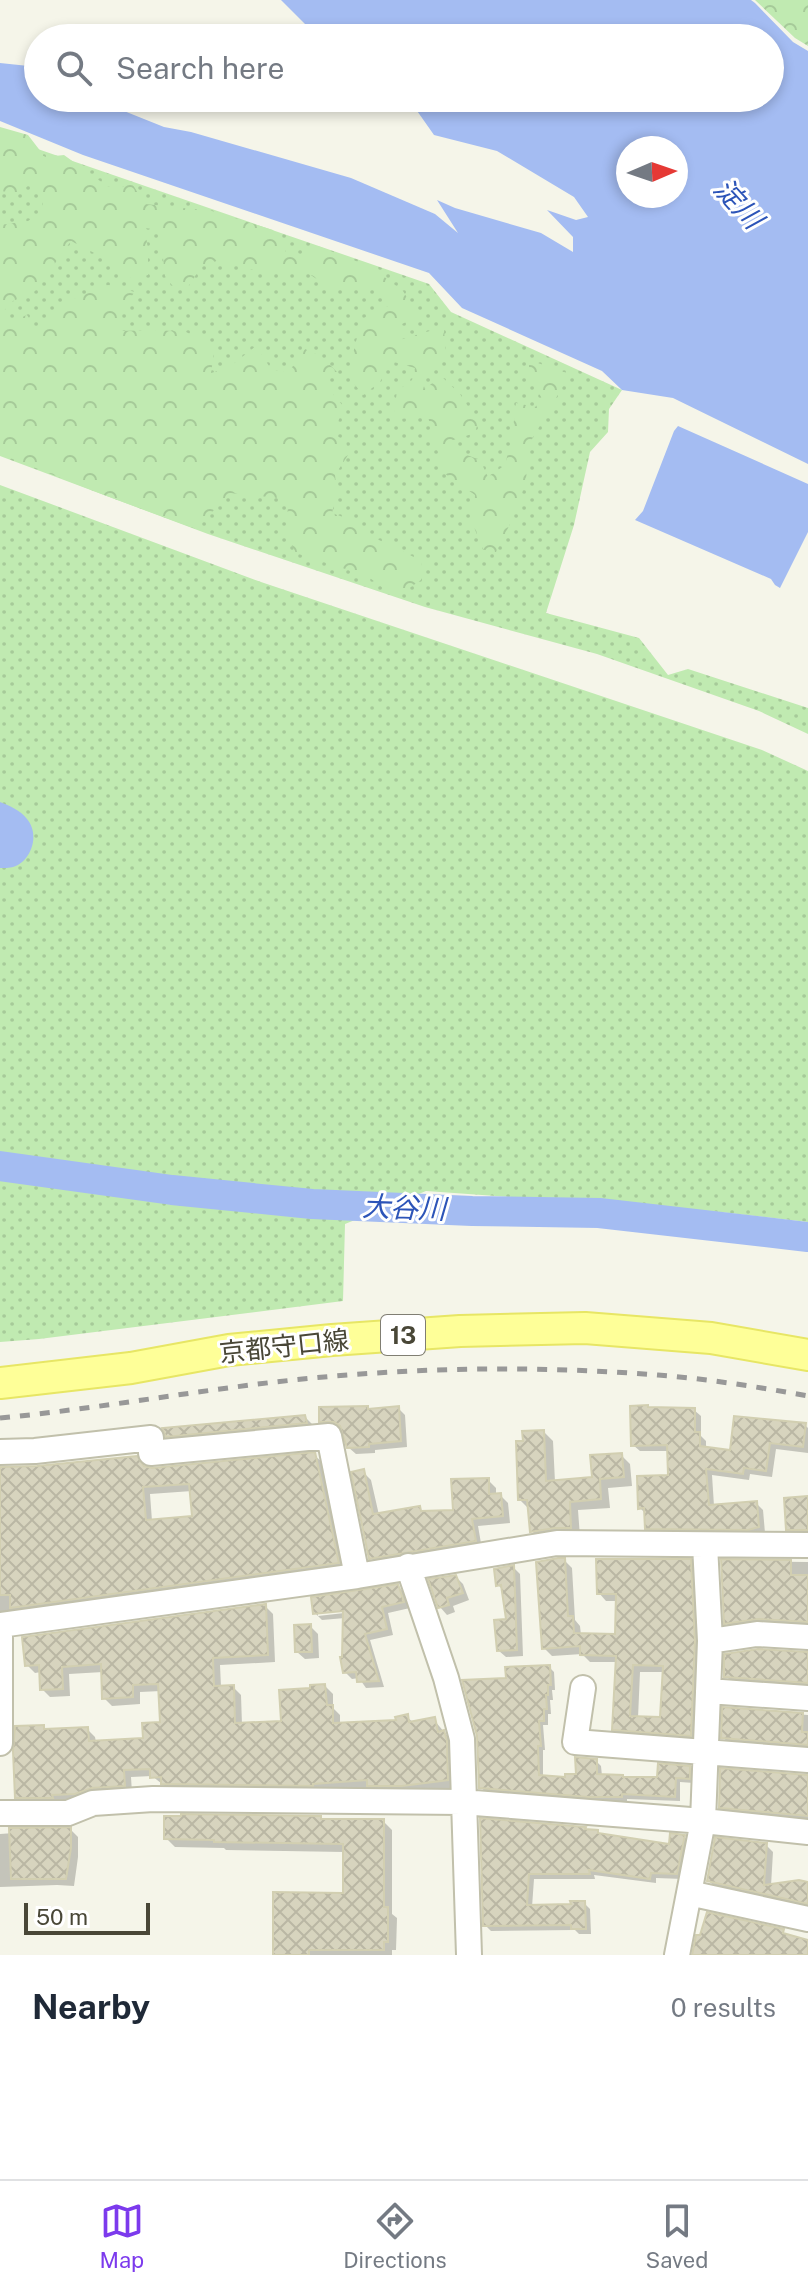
<!DOCTYPE html>
<meta charset="utf-8">
<style>
body{margin:0;font-family:"Public Sans","Noto Sans JP",sans-serif;background:#f2f2f3;color:#1f2937}
.compass{position:absolute;left:616px;top:136px;width:72px;height:72px;border-radius:50%;background:#fff;box-shadow:0 4px 12px #0003;rotate:88deg}
.scale{position:absolute;left:24px;bottom:20px;width:126px;box-sizing:border-box;padding-left:8px;border:4px solid #494737;border-top:0;font-size:22px;line-height:28px;white-space:nowrap;color:#494737;-webkit-text-stroke:6px #fff;paint-order:stroke}
.list{margin:0;padding:0;list-style:none}
h2{display:flex;justify-content:space-between;align-items:center;height:104px;margin:0;padding:0 32px;font-size:34px}
h2 small{font-size:26px;font-weight:400;color:#747a83}
.icon{flex:none;width:44px;height:44px;fill:none;stroke:currentColor;stroke-width:2;stroke-linecap:round;stroke-linejoin:round}
.map{position:relative;flex:none;width:808px;height:1955px;overflow:hidden}
.search{position:absolute;background:#fff;box-shadow:0 4px 12px #0003;left:24px;right:24px;top:24px;height:88px;display:flex;align-items:center;gap:20px;box-sizing:border-box;padding:0 28px;border-radius:44px;color:#747a83;font-size:30px}
.sheet{height:224px;background:#fff}
nav{display:flex;justify-content:space-around;align-items:center;box-sizing:border-box;height:112px;border-top:2px solid #e0e1e3;background:#fff;font-size:22px;color:#747a83}
nav a{display:grid;justify-items:center;gap:4px}
nav .on{color:#7c3aed}
.map>svg:first-child{display:block}
.grass{fill:url(#grass-dots)}
.forest{fill:url(#forest-crowns)}
.water{fill:#a4bcf2;fill-rule:evenodd}
.shadow{fill:#0003;fill-rule:evenodd}
.lines{fill:none;stroke-linecap:round;stroke-linejoin:round}
.river{stroke:#a4bcf2;stroke-width:30}
.building{fill:url(#building-cross-hatch);stroke:#d2cfb1;stroke-width:2;fill-rule:evenodd}
.minor-casing{stroke:#c1c0ab;stroke-width:28}
.major-casing{stroke:#e7e665;stroke-width:34}
.minor{stroke:#fff;stroke-width:24}
.major{stroke:#feff98;stroke-width:30}
.rail{stroke:#989898;stroke-width:5;stroke-dasharray:10 10;stroke-linecap:butt}
.labels{text-anchor:middle;dominant-baseline:central;stroke-width:6;stroke-linejoin:round;paint-order:stroke}
.shield{fill:#fff;stroke:#807e73;stroke-width:2}
.shield-label{font-size:24px;font-weight:bold;fill:#494737}
.street-label{font-size:26px;fill:#494737;stroke:#fff}
.water-label{font-size:28px;font-style:italic;fill:#2c54b8;stroke:#fff}
</style>
<div class="map">
<svg width="808" height="1955" viewBox="0 0 808 1955">
<defs>
<pattern id="grass-dots" width="8" height="8" patternUnits="userSpaceOnUse" patternTransform="scale(2)"><rect width="8" height="8" fill="#c0eab1"/><path d="M2 2h.1M6 6h.1" fill="none" stroke="#a6ca99" stroke-width="1.8" stroke-linecap="round"/></pattern>
<pattern id="forest-crowns" width="20" height="18" patternUnits="userSpaceOnUse" patternTransform="scale(2)"><rect width="20" height="18" fill="#c0eab1"/><path d="M2 6a3 3 0 1 1 6 0M12 15a3 3 0 1 1 6 0" fill="none" stroke="#a6ca99"/></pattern>
<pattern id="building-cross-hatch" width="8" height="8" patternUnits="userSpaceOnUse" patternTransform="scale(2)"><rect width="8" height="8" fill="#d7d4be"/><path d="M0 0l8 8M0 8l8-8" fill="none" stroke="#bab7a4"/></pattern>
</defs>
<rect width="100%" height="100%" fill="#f5f5e9"/>
<!-- grass -->
<path class="grass" d="M0 136 429 284 451 312 622 390 609 409 608 432 590 452 574 525 546 613 639 638 668 675 688 669 808 708V734L759 711 597 654 425 607 208 534 0 456Z
M0 485 261 582 762 750 808 771V1222L720 1212 426 1191 345 1224 343 1301 39 1339 0 1342Z"/>
<!-- forest -->
<path class="forest" d="M755 0H808V46L795 38Z
M0 127 28 135 45 157 64 155 107 186 119 189 131 182 145 204 212 211 273 230 286 252 301 254 318 246 371 267 403 291 418 316 402 324 396 341 433 330H444L446 353 421 378 425 389 441 376 460 394 478 422 475 433 450 441 451 449 480 460 488 477 505 465 512 437 516 403 535 407 543 400 529 378V360L570 374 528 446 526 482 511 522 495 554 483 549 471 520 475 495 444 473 428 417 393 419 397 391 412 380 415 368 391 361 380 382 363 395 349 377 355 344 364 318 392 304 372 287 332 289 303 270 260 272 219 260 201 267 186 290 175 289 165 276 160 230 145 228 148 250V275L134 280 100 256 71 241 35 291 13 301 1 314 11 321 27 315 36 329 63 303 108 285 135 292 118 312 119 331 157 330 186 332 215 346 211 373 228 368 256 346 271 369 288 373 305 349 322 357 337 372 321 380 344 407 333 434 346 441 348 455 335 475 337 493 332 513 354 521 377 539 422 561 421 580 396 597 367 576 296 553 285 533 289 499 230 493 196 529 104 495 0 454V225L28 221 43 211 42 188 31 183 19 193 0 191V171L2 169 0 167Z"/>
<!-- water -->
<path class="water" d="M281 0H751L755 3 793 42 808 51V464L673 398 622 390 602 371 462 308 429 273 83 155 0 121V63L38 67V98H85L98 112 124 111 164 127 191 132 351 178 435 214 458 233 437 200 455 208 541 233 573 252V237L547 210 576 220 588 217 574 197 497 151 434 135 408 98H770V38H319ZM676 148V196H628V148Z
M678 426 808 484V532L780 588 775 585 771 579 635 520 643 511 674 431Z
M0 802C10 806 20 810 27 819 40 834 32 861 13 867 11 868 2 868 0 868Z"/>
<!-- shadow -->
<path class="shadow" d="M367 1408 370 1410 398 1408 405 1415 407 1447 375 1450V1453L356 1454 348 1447 343 1428H328L321 1421Z
M694 1410 701 1416V1436L706 1441V1449L732 1452 805 1425 808 1428V1453L776 1449 772 1477 750 1474 749 1480 712 1475 714 1506 756 1503 763 1510 765 1533 654 1535 647 1528 646 1514 640 1508 670 1477 669 1451H640L633 1445Z
M305 1417 312 1424 313 1430 175 1443 167 1435Z
M544 1432 553 1441 555 1482 594 1479 621 1455 630 1464 632 1486 608 1488 610 1508 578 1510 580 1537 541 1541 532 1531 530 1510 520 1500Z
M314 1455 322 1462 346 1570 0 1621V1469L144 1466 152 1470ZM192 1491 194 1518 152 1521 150 1494Z
M363 1472 371 1480 379 1515 419 1508 424 1512 455 1511 488 1480 496 1488V1495H500L508 1503 510 1523 478 1526 482 1549 379 1566 371 1558Z
M808 1498V1535H794L788 1529Z
M564 1560 572 1568 575 1620 580 1626 581 1635 618 1636V1601H606L599 1593 690 1561 698 1569V1743L621 1737 614 1729 618 1662H590L582 1654 552 1656 544 1648ZM640 1672H665L662 1719 638 1718Z
M723 1561 808 1562V1627L732 1629 726 1623Z
M513 1567 520 1574 523 1656 506 1657 499 1651 508 1621 503 1590 498 1585Z
M456 1577 463 1584 469 1600 453 1606 455 1612 447 1615 440 1607Z
M398 1586 405 1594 410 1608 388 1613 393 1635 370 1640 384 1687 366 1688 359 1678 352 1679 345 1672 343 1659 345 1618 322 1620 315 1613 313 1599ZM353 1608V1612L318 1616V1612Z
M265 1606 273 1614 275 1662 220 1665 221 1687H233L241 1695 242 1725 283 1723 325 1686 333 1694V1708L340 1715V1725L398 1722 407 1717 414 1723 434 1720 451 1740 455 1788 411 1794 377 1793 372 1788 320 1791H171L152 1776 131 1777 132 1793 84 1801 25 1805 17 1797 43 1727 47 1731 87 1729 95 1737 96 1742 145 1740 162 1724 161 1691 140 1692V1704L112 1706 104 1698 103 1672 69 1674 70 1696 50 1697 42 1689 41 1672 35 1673 27 1665Z
M310 1626 318 1634 319 1658 305 1659 297 1652Z
M808 1654V1688L732 1682 726 1676Z
M549 1667 554 1672 555 1690H552L553 1700H550L551 1714H548V1725H543L545 1750H543V1777L567 1780 578 1776 596 1761 601 1766 602 1776 659 1779 689 1768 694 1773V1783L680 1782V1801L627 1799V1801H595L486 1793 481 1787 508 1680Z
M724 1709 808 1715V1750L729 1744 723 1737Z
M808 1777V1821L727 1813 721 1807Z
M320 1818 323 1821H383L392 1830V1914L397 1918 396 1950H392V1955H275L345 1895V1852L226 1850 224 1848 175 1847 166 1838Z
M482 1821 598 1832 601 1836 671 1847 684 1837 690 1842 683 1879 656 1878V1883L594 1875 595 1879H534L532 1907 584 1903 590 1909 591 1934H579L575 1930 491 1931 485 1925Z
M70 1829 78 1837V1857L74 1886 57 1885 0 1887V1834Z
M766 1845 773 1852 771 1886 808 1884V1909L716 1888 709 1881Z"/>
<g class="lines">
<!-- river -->
<path class="river" d="M0 1166 172 1190 312 1204 472 1211 599 1213 808 1237"/>
</g>
<!-- building -->
<path class="building" d="M648 1405V1407L695 1408V1432H700V1446L730 1450 734 1416 806 1423 803 1447 770 1443 766 1471 744 1468 743 1474 706 1469 709 1505 757 1501 759 1527 748 1530 645 1529 644 1508 638 1509 637 1476 668 1475 667 1445 631 1446 630 1406Z
M368 1406V1409L399 1406 401 1441 369 1444V1447L347 1448 340 1426 334 1422H319V1407Z
M305 1415 307 1423 166 1437 162 1428Z
M544 1430 546 1481 592 1477 590 1455 622 1453 624 1477 600 1479 601 1499 570 1502 571 1528H555L530 1532 527 1500H518L516 1441H523L522 1431Z
M315 1452 339 1563 10 1608V1595H0V1467L37 1466 137 1456 144 1466 152 1468ZM189 1484 192 1516 146 1520 143 1487Z
M364 1469 373 1514 420 1506 421 1511 453 1510 451 1479 489 1478V1494L501 1493 503 1516 472 1519 476 1541 369 1559 351 1472Z
M808 1496V1530H786L784 1498Z
M558 1558H565L568 1616H573L574 1633 615 1634 616 1594H597L596 1559H691L695 1641 691 1736 612 1730 616 1656 580 1655V1646L542 1649 536 1562ZM633 1665 663 1666 660 1717 630 1716Z
M721 1559 791 1560V1575H808V1622L758 1619 724 1624Z
M514 1565 517 1650 497 1651 494 1620 506 1619 501 1585 496 1586 494 1569Z
M456 1575 463 1593 447 1598 449 1605 438 1608 428 1579Z
M398 1584 404 1602 382 1607 387 1629 365 1634 379 1681 357 1682 356 1672 343 1673 340 1657H342L343 1611 313 1614 311 1597Z
M266 1604 268 1655 213 1658 214 1686 234 1685 235 1723 281 1721 279 1690 310 1688V1685L325 1684 327 1705H333V1723L396 1720 395 1717 408 1714 409 1722 435 1717 438 1732 444 1730 447 1741 448 1780 402 1786H367V1780L313 1784V1786L161 1784V1777L150 1778V1769L124 1770 125 1786 92 1788 75 1794 52 1795 53 1798H15L13 1751 15 1726 44 1725V1729L88 1727 89 1741 143 1738 142 1723 160 1722 158 1684 133 1685V1697L102 1699 101 1664 62 1667 63 1689 40 1690 39 1665 25 1666 22 1637Z
M311 1624 312 1652H295L294 1625Z
M758 1649 808 1652V1683L724 1677V1654Z
M550 1665 551 1685H548V1695H546L547 1709H544V1721H539L541 1746H538L539 1775 565 1777V1774H576L575 1757 597 1759V1774L623 1775V1777H657L658 1763 690 1766V1779L676 1778 675 1797 622 1794V1797H588L479 1788 477 1736 462 1680 506 1678 505 1667Z
M722 1707 803 1713 802 1732H808V1745L721 1738Z
M720 1768 808 1775V1816L719 1808Z
M181 1814 321 1816V1819H384V1907H388V1942H384V1950H309V1955H273V1892L343 1893V1844L214 1842V1840L164 1839V1816H181Z
M480 1818 586 1827 585 1829 598 1830V1833L669 1844 670 1833 685 1835 677 1874 651 1873 650 1879 589 1870 590 1874H529L527 1905 571 1904 570 1901H585L586 1929H571V1925L483 1926Z
M71 1827V1848L66 1879H11L9 1828Z
M715 1837 767 1843 764 1885 799 1880 808 1882V1904L707 1881Z
M707 1912 784 1929 783 1933 808 1940V1955H692L696 1935H700Z"/>
<g class="lines">
<defs>
<path id="minor" d="M0 1452 35 1451 151 1438V1453L329 1436 357 1576
M408 1566 446 1678 462 1739 469 1955
M0 1625 357 1576 557 1543 808 1545
M710 1641 757 1634 808 1637
M583 1688 575 1742 808 1760
M708 1691 808 1698
M0 1743V1625
M0 1813H68L93 1803 153 1799 462 1802 703 1821 808 1832
M689 1893 808 1919
M677 1955 703 1821 710 1641 705 1545"/>
<path id="major" d="M0 1383 131 1368 229 1350 332 1340 460 1331 585 1328 711 1338 808 1355"/>
</defs>
<!-- minor casing -->
<use href="#minor" class="minor-casing"/>
<!-- major casing -->
<use href="#major" class="major-casing"/>
<!-- minor -->
<use href="#minor" class="minor"/>
<!-- major -->
<use href="#major" class="major"/>
<!-- rail -->
<path class="rail" d="M0 1418C105 1408 208 1388 313 1378 427 1367 544 1366 658 1375 708 1379 759 1387 808 1396"/>
</g>
<g class="labels">
<!-- shield labels -->
<rect class="shield" x="381" y="1315" width="44" height="40" rx="6"/>
<g class="shield-label">
<text x="403" y="1335">13</text>
</g>
<!-- street labels -->
<g class="street-label">
<text transform="translate(284 1346) rotate(-6)">京都守口線</text>
</g>
<!-- water labels -->
<g class="water-label">
<text transform="translate(739 203) rotate(47)">淀川</text>
<text transform="translate(404 1207) rotate(2)">大谷川</text>
</g>
</g>
</svg>
<svg class="compass" viewBox="-18 -18 36 36"><path d="M0-13l5 13h-10z" fill="#e53935"/><path d="M0 13l5-13h-10z" fill="#747a83"/></svg>
<div class="scale">50 m</div>
<div class="search"><svg class="icon" aria-label="search" viewBox="0 0 24 24"><circle cx="10" cy="10" r="6"/><path d="M15 15l6 6"/></svg>Search here</div>
</div>
<section class="sheet">
<h2>Nearby<small>0 results</small></h2>
<ul class="list">
</ul>
</section>
<nav>
<a class="on"><svg class="icon" aria-label="map" viewBox="0 0 24 24"><path d="M3 6l6-2 6 2 6-2v14l-6 2-6-2-6 2zM9 4v14M15 6v14"/></svg>Map</a>
<a><svg class="icon" aria-label="directions" viewBox="0 0 24 24"><path d="M12 3l9 9-9 9-9-9zM9 14v-3h6M13 9l2 2-2 2"/></svg>Directions</a>
<a><svg class="icon" aria-label="saved" viewBox="0 0 24 24"><path d="M7 4h10v16l-5-4-5 4z"/></svg>Saved</a>
</nav>
